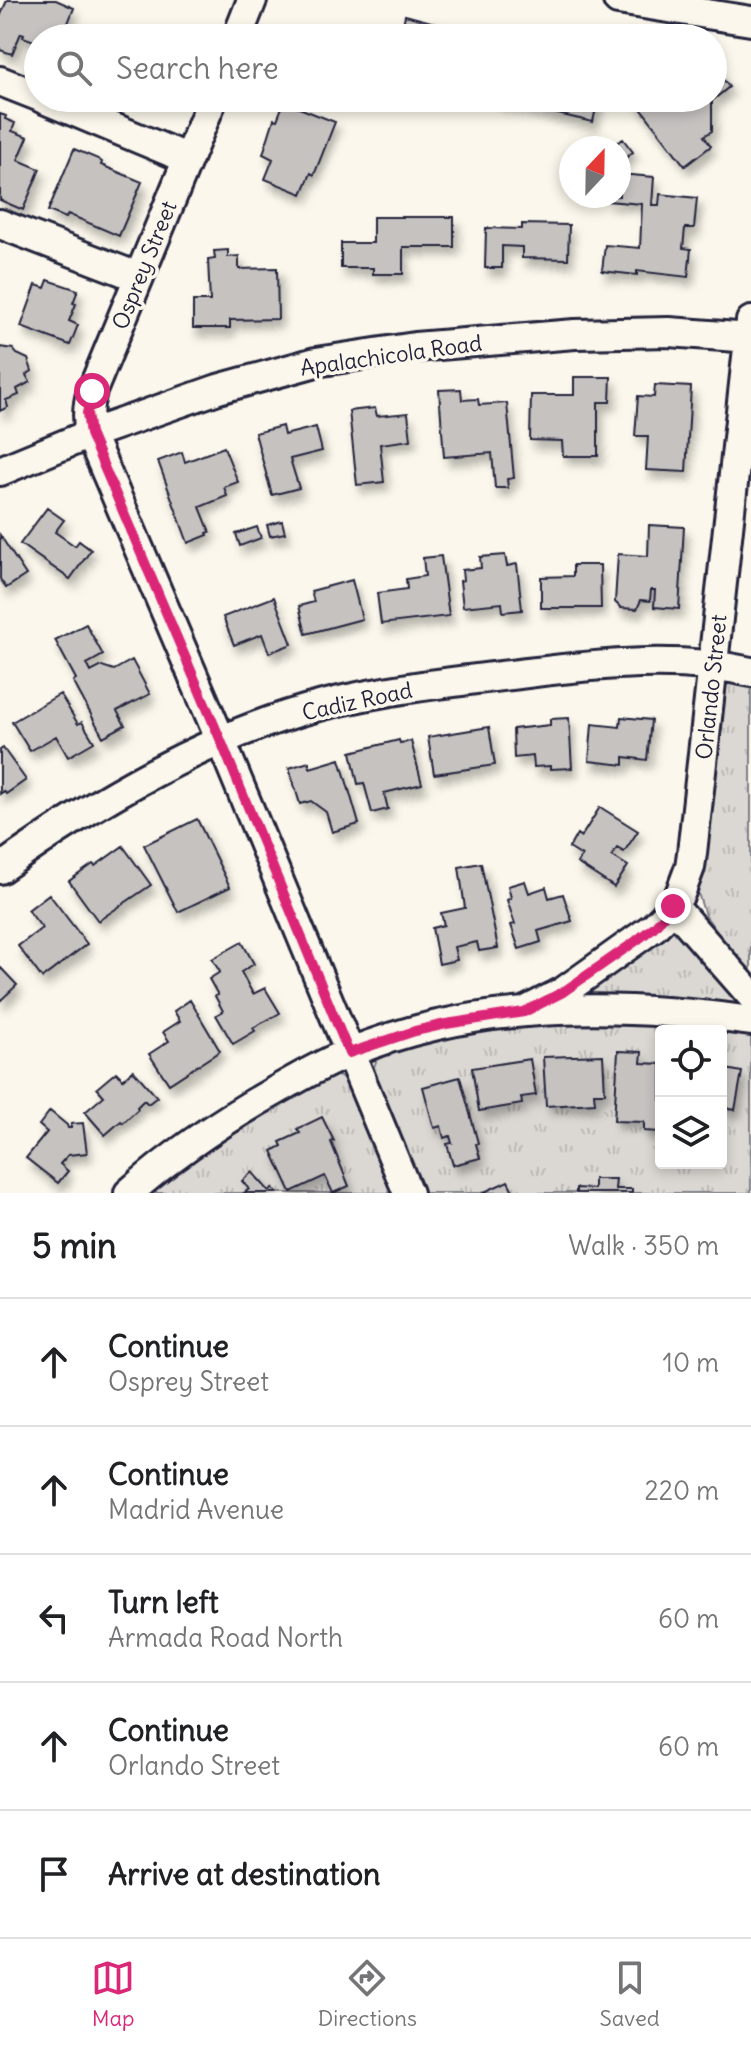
<!DOCTYPE html>
<meta charset="utf-8">
<style>
body{margin:0;font-family:Delius,sans-serif;background:#f6f6f6;color:#202124}
.controls{position:absolute;right:24px;bottom:24px;display:grid;overflow:hidden;border-radius:8px;box-shadow:0 4px 12px #0003}
.controls button{width:72px;height:72px;display:grid;place-items:center;padding:0;border:0;border-bottom:2px solid #e0e0e0;background:#fff;color:#202124;font:40px sans-serif}
.compass{position:absolute;left:559px;top:136px;width:72px;height:72px;border-radius:50%;background:#fff;box-shadow:0 4px 12px #0003;rotate:22deg}
.stop{position:absolute;width:24px;height:24px;margin:-18px;border:6px solid #db2777;border-radius:50%;background:#fff}
.stop.end{background:#db2777;border-color:#fff;box-shadow:0 2px 8px #0008}
.list{margin:0;padding:0;list-style:none}
h2{display:flex;justify-content:space-between;align-items:center;height:104px;margin:0;padding:0 32px;font-size:34px}
h2 small{font-size:26px;font-weight:400;color:#757577}
.list li{display:grid;grid-template-columns:52px 1fr auto;gap:24px;align-items:center;box-sizing:border-box;height:128px;padding:0 32px;border-top:2px solid #e0e0e0}
.list b{display:block;font-size:30px;white-space:nowrap}
.list p{margin:0;font-size:26px;white-space:nowrap;color:#757577}
.list em{font-size:26px;font-style:normal;color:#757577}
.icon{flex:none;width:44px;height:44px;fill:none;stroke:currentColor;stroke-width:2;stroke-linecap:round;stroke-linejoin:round}
.map{position:relative;flex:none;width:751px;height:1193px;overflow:hidden}
.search{position:absolute;background:#fff;box-shadow:0 4px 12px #0003;left:24px;right:24px;top:24px;height:88px;display:flex;align-items:center;gap:20px;box-sizing:border-box;padding:0 28px;border-radius:44px;color:#757577;font-size:30px}
.sheet{height:744px;background:#fff}
nav{display:flex;justify-content:space-around;align-items:center;box-sizing:border-box;height:112px;border-top:2px solid #e0e0e0;background:#fff;font-size:22px;color:#757577}
nav a{display:grid;justify-items:center;gap:4px}
nav .on{color:#db2777}
.map>svg:first-child{display:block}
.grass{fill:url(#grass-tufts);stroke:#7e7d87;stroke-width:2;fill-rule:evenodd}
.building{fill:#c6c2c0;stroke:#22223b;stroke-width:2;filter:url(#shadow)}
.lines{fill:none;stroke-linecap:round;stroke-linejoin:round}
.minor-casing{stroke:#22223b;stroke-width:34}
.minor{stroke:#fbf7ec;stroke-width:28}
.route{stroke:#db2777;stroke-width:10}
.labels{text-anchor:middle;dominant-baseline:central;stroke-width:7;stroke-linejoin:round;paint-order:stroke}
.street-label{font-size:22px;fill:#22223b;stroke:#fbf7ec}
</style>
<div class="map">
<svg width="751" height="1193" viewBox="0 0 751 1193">
<defs>
<pattern id="grass-tufts" width="24" height="20" patternUnits="userSpaceOnUse" patternTransform="scale(2)"><rect width="24" height="20" fill="#dbd8d3"/><path d="M3 7l-1-3M5 7V3M7 7l1-3M15 17l-1-3M17 17v-4M19 17l1-3" fill="none" stroke="#bcb9b6"/></pattern>
<filter id="shadow"><feDropShadow dx="4.5" dy="8" stdDeviation="4" flood-color="#0004"/></filter>
</defs>
<rect width="100%" height="100%" fill="#fbf7ec"/>
<filter id="ink" filterUnits="userSpaceOnUse"><feTurbulence type="fractalNoise" baseFrequency=".0125" numOctaves="2"/><feDisplacementMap in="SourceGraphic" scale="16" xChannelSelector="R" yChannelSelector="G"/><feConvolveMatrix kernelMatrix="1 2 1 2 8 2 1 2 1" color-interpolation-filters="sRGB"/></filter>
<g filter="url(#ink)">
<!-- grass -->
<path class="grass" d="M731 681 751 683V979L705 915 698 893 699 861 722 690Z
M675 930 685 934 740 1000 737 1007 589 997V990L670 931Z
M565 1020 751 1031V1193H420L373 1078 374 1067 378 1056 422 1038ZM661 1031H721V1163H661Z
M332 1074 346 1079 396 1193H141L226 1128Z"/>
<!-- building -->
<path class="building" d="M7 0H56L74 8 62 38H38L37 42 23 37 24 34 21 33 12 54 0 50V17Z
M405 15 435 23 432 36 439 38H400Z
M713 66 729 87 712 101V131L704 136 711 146 685 166 633 98H713Z
M496 98H598L593 122 496 100Z
M284 102 335 122 314 175 311 173 302 194 265 179 273 159 263 154 274 119 277 120Z
M0 114 6 116 5 119 15 123 12 131 28 137 18 160 40 169 23 210 0 200Z
M623 139 633 152 623 160 619 155V148L612 146Z
M74 149 98 159 102 162 101 165 142 182 119 236 68 214 66 218 48 211Z
M619 174 654 177 652 205H659L660 194 697 198 694 228H685L683 248 691 249 688 277 637 271V275L602 271 605 245 640 248 642 204 607 201 608 196H619Z
M373 217H454V247H403V274H373V268H341V243H373Z
M522 224 569 225 568 259 522 258V247L502 246V268H485L486 228 522 229Z
M228 250V257L239 256V269L277 268 278 319 230 320V328H193V301H210L208 260 215 259 214 251Z
M48 280 78 290 73 303 76 304 69 321 78 325 70 345 21 327 36 285 45 288Z
M0 347 13 349 17 354 28 359 32 371 26 375 30 382 17 389 19 395 6 400 8 407 0 411Z
M574 377H611L610 402H598V456H563L562 441 530 440 531 395H574Z
M655 385 691 387 686 472 646 470 648 436H635L638 396 654 397Z
M461 389 462 400 478 399 479 405 507 403 514 478 507 479 508 488H495L492 453 444 457 439 390Z
M375 408 377 416 408 413 411 440 380 444 384 482 357 485 349 411Z
M282 426 284 435 316 427 322 451 290 459 299 488 272 495 255 433Z
M224 447 238 482 224 487 227 496 200 507 210 532 207 533 208 535 188 543 158 461 182 452 185 462Z
M47 508 64 520 55 532 75 546 79 541 91 550 70 579 20 544Z
M282 521 285 533 270 536 267 525Z
M649 525 684 527 679 609 654 607 655 590H651L650 601 641 600 637 609 621 608 615 602 618 554 648 556Z
M257 527 261 538 240 546 236 534Z
M0 535 26 575 6 588 0 579Z
M505 555 507 566 517 564 522 610 503 612 502 603 463 607 460 581 463 580 462 570 481 568 480 557Z
M441 556 449 616 381 624 377 593 407 589 406 579 425 576 423 558Z
M573 565H600L601 608H541V577L573 576Z
M352 580 362 619 306 634 299 606 314 602 311 591Z
M274 597 292 644 269 653 262 634 234 645 223 617Z
M86 624 103 655 87 664 91 672 102 666 114 670 132 660 150 694 117 711 125 725 103 737 73 681 76 679 55 640Z
M60 694 78 724 82 722 94 742 68 757 56 736 30 751 12 722Z
M621 717 651 720 647 760 624 757V765L589 761 592 724 620 727Z
M569 718 572 768 550 769V766L534 767 533 756 514 758 513 729 550 725V719Z
M489 727 495 765 434 774 428 737Z
M399 740 400 743 411 741 422 784 384 793 388 809 372 813 364 783 358 784 351 752Z
M3 748 26 780 6 794 4 791 0 794V750Z
M340 759 359 824 332 832 326 812 311 801 300 804 289 768 309 762 310 768Z
M600 807 638 831 624 852 617 848 612 856 628 866 614 887 577 863 582 856 569 848 577 834 581 837Z
M197 819 230 887 178 912 144 845Z
M123 846 151 885 98 921 69 881 93 864 95 866Z
M481 863 498 948 479 951 477 942 454 947 457 960 439 964 432 928 444 925 441 913 465 908 459 867Z
M525 881 529 893 546 887 549 898 563 894 572 921 538 931 541 942 519 949 511 925 515 924 507 900 511 898 508 886Z
M49 894 87 944 42 978 18 946 42 928 28 910Z
M242 942 254 964 241 972 253 994 265 988 280 1013 253 1028 255 1031 233 1044 216 1015 223 1011 215 996 218 995 209 979 220 972 212 959Z
M0 967 17 985 0 1001Z
M190 1000 220 1051 169 1084 149 1054 169 1041 163 1032 180 1021 174 1011Z
M618 1051 642 1052 641 1063 661 1064V1132L644 1131V1122L614 1121Z
M603 1055 605 1093H594L595 1103 546 1106 543 1057Z
M530 1059 536 1095 521 1097 522 1104 479 1111 472 1068Z
M721 1068 742 1072 735 1110 721 1107Z
M133 1070 157 1097 148 1104 144 1100 137 1107 138 1109 123 1123 121 1121 105 1135 85 1112 104 1096 97 1088 116 1072 123 1079Z
M460 1077 478 1143 476 1144 480 1158 453 1165 447 1144 452 1143 450 1136 444 1138 441 1126 434 1128 423 1087Z
M50 1111 67 1125 68 1128H71V1124L83 1123 87 1153 68 1155 60 1164 68 1171 58 1183 26 1158 47 1132 39 1125Z
M322 1117 334 1141 331 1142 349 1186 333 1193 325 1176 291 1192 272 1151 282 1146 280 1142 300 1133 297 1129Z
M252 1172 269 1191 273 1188 277 1193H244L249 1189 242 1181Z
M594 1179H616L615 1189H632V1193H576V1188L594 1189Z
M508 1181 514 1193H482Z"/>
<g class="lines">
<defs>
<path id="minor" d="M618 0 751 21
M237 38 252 0
M0 81 38 96
M42 98 188 159
M213 98 92 391C87 406 87 419 90 434L221 741 408 1193
M0 224 138 277
M0 471 90 434 218 389 316 362 415 347 575 334 669 332 751 338
M0 869C93 802 212 733 323 705 390 688 460 681 527 673 601 664 678 656 751 672
M673 906 751 995
M524 1012 563 992 654 927 665 916 680 894 690 867 692 853 751 321
M129 1193C176 1151 228 1117 284 1086 305 1074 326 1062 349 1053 403 1030 468 1016 526 1012 599 1006 679 1011 751 1021"/>
</defs>
<!-- minor casing -->
<use href="#minor" class="minor-casing"/>
<!-- minor -->
<use href="#minor" class="minor"/>
</g>
</g>
<g class="lines" filter="url(#ink)">
<!-- route -->
<path class="route" d="M92 391 87 413 90 434 221 741 349 1053 415 1031 446 1024 524 1012 563 992 636 941 654 927 673 906"/>
</g>
<g class="labels">
<!-- street labels -->
<g class="street-label">
<text transform="translate(144 265) rotate(-68)">Osprey Street</text>
<text transform="translate(391 355) rotate(-8)">Apalachicola Road</text>
<text transform="translate(711 687) rotate(-84)">Orlando Street</text>
<text transform="translate(357 701) rotate(-12)">Cadiz Road</text>
</g>
</g>
</svg>
<div class="controls">
<button><svg class="icon" aria-label="locate" viewBox="0 0 24 24"><circle cx="12" cy="12" r="6"/><path d="M12 2v4M12 18v4M2 12h4M18 12h4"/></svg></button>
<button><svg class="icon" aria-label="layers" viewBox="0 0 24 24"><path d="M12 4l9 5-9 5-9-5zM3 14l9 5 9-5"/></svg></button>
</div>
<svg class="compass" viewBox="-18 -18 36 36"><path d="M0-13l5 13h-10z" fill="#e53935"/><path d="M0 13l5-13h-10z" fill="#757577"/></svg>
<div class="stop" style="left:92px;top:391px"></div>
<div class="stop end" style="left:673px;top:906px"></div>
<div class="search"><svg class="icon" aria-label="search" viewBox="0 0 24 24"><circle cx="10" cy="10" r="6"/><path d="M15 15l6 6"/></svg>Search here</div>
</div>
<section class="sheet">
<h2>5 min<small>Walk · 350 m</small></h2>
<ul class="list">
<li><svg class="icon" aria-label="ahead" viewBox="0 0 24 24"><path d="M12 20V5M6 11l6-6 6 6"/></svg><div><b>Continue</b><p>Osprey Street</p></div><em>10 m</em></li>
<li><svg class="icon" aria-label="ahead" viewBox="0 0 24 24"><path d="M12 20V5M6 11l6-6 6 6"/></svg><div><b>Continue</b><p>Madrid Avenue</p></div><em>220 m</em></li>
<li><svg class="icon" aria-label="left" viewBox="0 0 24 24"><path d="M17 20v-9H6M10 6l-5 5 5 5"/></svg><div><b>Turn left</b><p>Armada Road North</p></div><em>60 m</em></li>
<li><svg class="icon" aria-label="ahead" viewBox="0 0 24 24"><path d="M12 20V5M6 11l6-6 6 6"/></svg><div><b>Continue</b><p>Orlando Street</p></div><em>60 m</em></li>
<li><svg class="icon" aria-label="arrive" viewBox="0 0 24 24"><path d="M6 21V4h12l-3 4 3 4H6"/></svg><div><b>Arrive at destination</b></div></li>
</ul>
</section>
<nav>
<a class="on"><svg class="icon" aria-label="map" viewBox="0 0 24 24"><path d="M3 6l6-2 6 2 6-2v14l-6 2-6-2-6 2zM9 4v14M15 6v14"/></svg>Map</a>
<a><svg class="icon" aria-label="directions" viewBox="0 0 24 24"><path d="M12 3l9 9-9 9-9-9zM9 14v-3h6M13 9l2 2-2 2"/></svg>Directions</a>
<a><svg class="icon" aria-label="saved" viewBox="0 0 24 24"><path d="M7 4h10v16l-5-4-5 4z"/></svg>Saved</a>
</nav>
